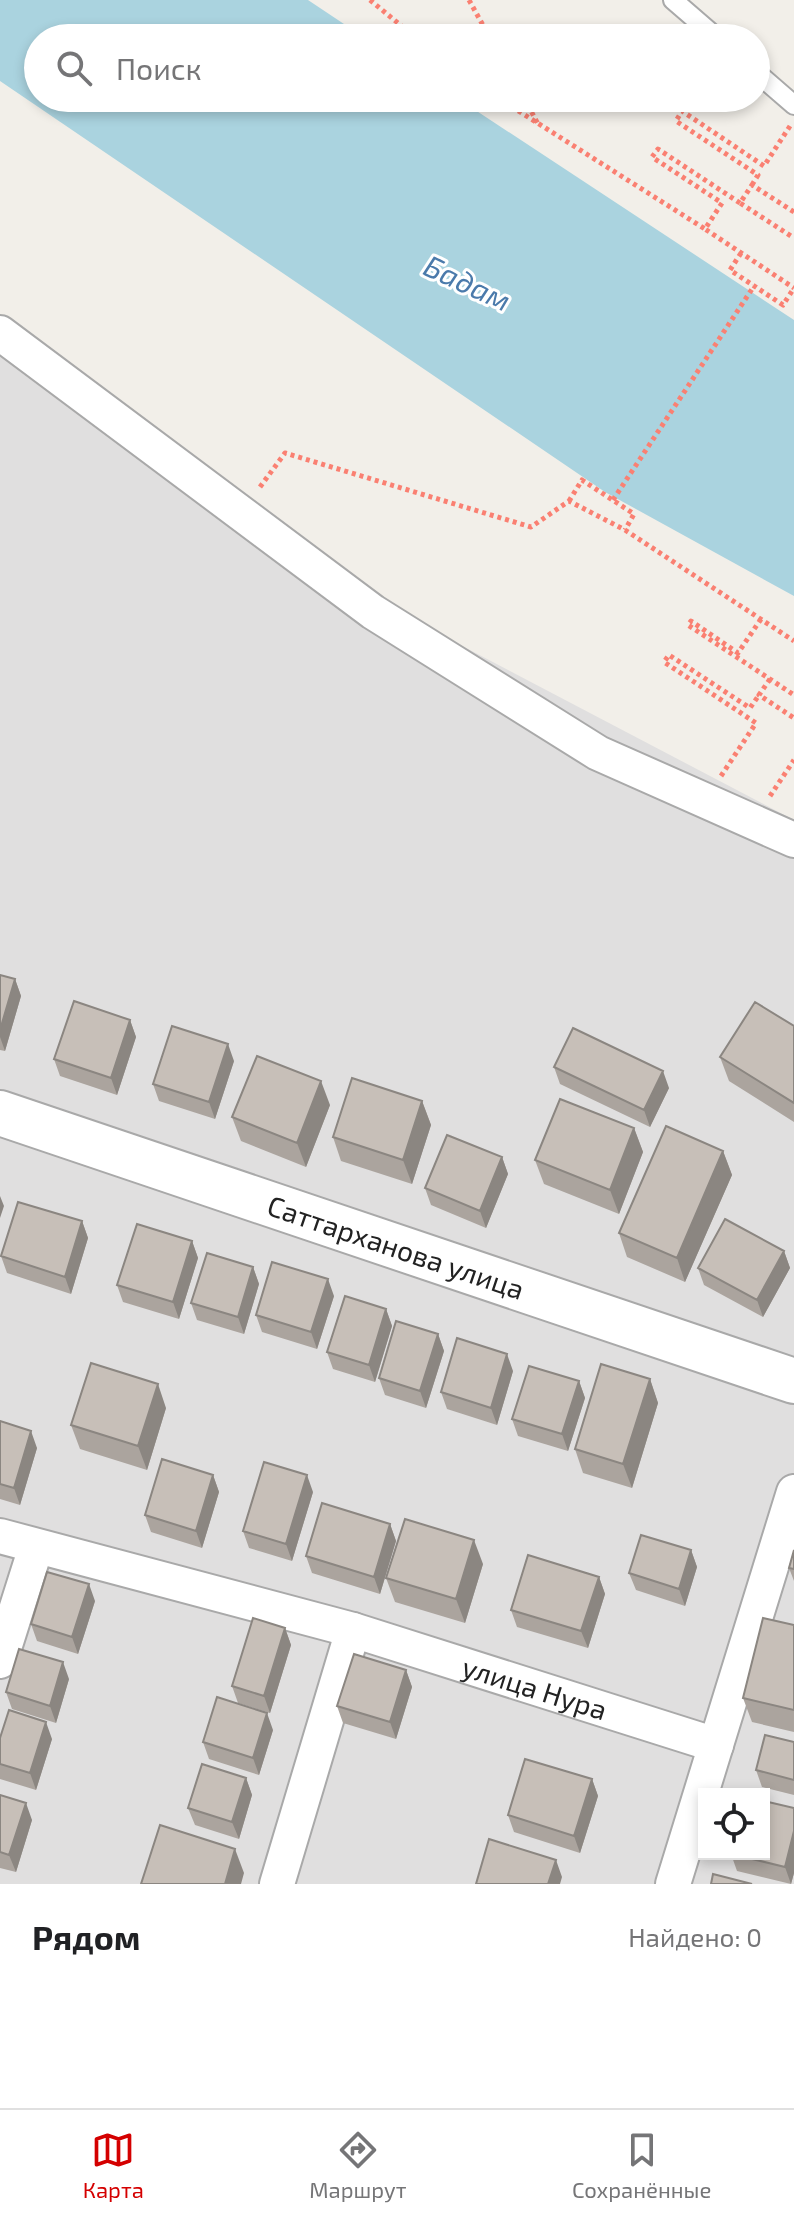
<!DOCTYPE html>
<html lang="ru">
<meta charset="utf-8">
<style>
body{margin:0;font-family:"Exo 2",sans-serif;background:#f6f6f6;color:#202124}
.controls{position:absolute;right:24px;bottom:24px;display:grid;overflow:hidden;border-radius:0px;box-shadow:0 4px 12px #0003}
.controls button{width:72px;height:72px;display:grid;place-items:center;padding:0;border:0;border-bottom:2px solid #e0e0e0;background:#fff;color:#202124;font:40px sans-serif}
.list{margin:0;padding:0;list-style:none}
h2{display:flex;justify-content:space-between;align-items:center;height:104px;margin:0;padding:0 32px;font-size:34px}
h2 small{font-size:26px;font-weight:400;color:#757577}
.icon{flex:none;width:44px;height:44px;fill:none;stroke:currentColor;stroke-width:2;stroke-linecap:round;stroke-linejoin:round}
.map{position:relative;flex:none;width:794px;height:1884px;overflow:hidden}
.search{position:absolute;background:#fff;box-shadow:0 4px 12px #0003;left:24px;right:24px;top:24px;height:88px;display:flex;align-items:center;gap:20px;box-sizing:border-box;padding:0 28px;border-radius:44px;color:#757577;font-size:30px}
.sheet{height:224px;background:#fff}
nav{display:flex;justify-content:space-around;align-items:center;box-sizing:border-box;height:112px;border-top:2px solid #e0e0e0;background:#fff;font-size:22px;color:#757577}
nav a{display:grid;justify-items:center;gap:4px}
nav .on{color:#d40000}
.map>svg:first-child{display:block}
.residential{fill:#e0dfdf;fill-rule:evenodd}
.water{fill:#aad3df}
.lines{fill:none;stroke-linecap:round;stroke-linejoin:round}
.service-casing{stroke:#a9a9a9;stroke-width:22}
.minor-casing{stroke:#a9a9a9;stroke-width:38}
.tertiary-casing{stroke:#a9a9a9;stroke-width:48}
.path{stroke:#fa8072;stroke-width:5;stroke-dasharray:4 4;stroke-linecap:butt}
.service{stroke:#fff;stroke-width:18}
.minor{stroke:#fff;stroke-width:34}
.tertiary{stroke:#fff;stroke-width:44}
.wall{fill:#aba49e}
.shaded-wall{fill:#8b8681}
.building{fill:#c7bfb8;stroke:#8b8681;stroke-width:2}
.labels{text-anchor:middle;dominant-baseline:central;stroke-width:6;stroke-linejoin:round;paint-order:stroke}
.street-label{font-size:28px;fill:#222;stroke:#fff}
.water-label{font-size:30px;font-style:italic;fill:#4a7aab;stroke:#fff}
</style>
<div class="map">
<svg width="794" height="1884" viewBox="0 0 794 1884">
<rect width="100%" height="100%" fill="#f2efe9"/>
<!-- residential -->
<path class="residential" d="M0 327 342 583 794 820V1884H0ZM704 1794H764V1854H704Z"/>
<!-- water -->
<path class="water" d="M0 0H308L365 38H38V98H457L794 320V596L605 492 0 81Z"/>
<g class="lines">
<defs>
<path id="service" d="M673 0 717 38
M756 72 794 105"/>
<g id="minor">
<path d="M0 333 373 612 598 753 794 840"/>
<path id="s1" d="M0 1536 353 1630 716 1745"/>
<path d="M0 1661 36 1547"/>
<path d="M277 1884 353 1630"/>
<path d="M673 1884 794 1492"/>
</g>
<g id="tertiary">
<path id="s2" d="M0 1113 794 1381"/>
</g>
</defs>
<!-- service casing -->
<use href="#service" class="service-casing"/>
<!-- minor casing -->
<use href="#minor" class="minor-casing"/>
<!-- tertiary casing -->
<use href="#tertiary" class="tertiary-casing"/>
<!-- path -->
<path class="path" d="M370 0 416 38
M469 0 490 38
M498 98 705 229
M524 98 538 124
M752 185 758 175 676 121 682 111 764 166 790 126
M740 203 658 149 652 157 722 203 705 229 794 288
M794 212 752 185 740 203 794 238
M741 253 730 270 783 305 794 288
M260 487 285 453 531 527 569 501 625 530 794 641
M613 500 754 286
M569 501 582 480 634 514 625 530
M761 619 738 653 691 621 688 625 794 695
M770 679 759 695 794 718
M721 776 756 723 664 662 669 655 750 708 759 695
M770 796 794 760"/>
<!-- service -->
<use href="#service" class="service"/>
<!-- minor -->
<use href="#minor" class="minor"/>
<!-- tertiary -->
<use href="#tertiary" class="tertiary"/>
</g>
<!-- wall -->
<path class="wall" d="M0 975 15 979 21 996 5 1051 0 1050Z
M130 1020 136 1037 117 1095 60 1076 54 1059Z
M794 1026V1122L729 1081 720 1057Z
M234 1061 215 1119 159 1101 153 1084Z
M554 1067 669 1088 650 1127 560 1084Z
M422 1101 431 1125 412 1184 341 1161 333 1137Z
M330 1105 306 1167 241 1141 232 1117Z
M634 1128 643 1152 619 1214 544 1184 535 1160Z
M723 1151 732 1175 685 1282 627 1257 619 1233Z
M502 1157 508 1174 486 1228 431 1205 425 1188Z
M82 1221 88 1238 71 1294 7 1273 1 1256Z
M192 1241 198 1258 179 1319 123 1302 117 1285Z
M784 1251 790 1268 763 1317 704 1285 698 1268Z
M253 1267 259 1284 244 1334 197 1320 191 1303Z
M334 1296 317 1349 262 1332 256 1315Z
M386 1309 392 1326 375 1382 333 1369 327 1352Z
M438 1334 444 1351 426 1408 385 1395 379 1378Z
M513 1371 497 1425 447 1409 441 1392Z
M650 1379 658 1403 632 1488 583 1473 575 1449Z
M579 1381 585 1398 568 1451 518 1436 512 1419Z
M166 1408 147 1470 80 1449 71 1425Z
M0 1421 37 1448 20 1505 0 1499Z
M213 1475 219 1492 202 1548 151 1532 145 1515Z
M313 1492 292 1561 249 1548 243 1531Z
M390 1524 396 1541 380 1594 312 1573 306 1556Z
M691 1550 697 1567 685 1606 636 1590 629 1573Z
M794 1550V1581L789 1568Z
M483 1564 465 1623 395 1602 386 1578Z
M599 1577 605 1594 588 1648 517 1627 511 1610Z
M95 1601 78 1654 37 1641 31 1624Z
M794 1625V1732L752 1722 743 1698Z
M285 1628 291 1645 270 1713 238 1703 232 1686Z
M406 1670 412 1687 396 1739 343 1723 337 1706Z
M69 1679 56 1723 12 1709 6 1692Z
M273 1730 259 1775 209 1759 203 1742Z
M0 1738 52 1739 36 1790 0 1779Z
M794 1742V1795L762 1787 756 1770Z
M246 1778 252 1795 239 1839 195 1825 188 1808Z
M592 1779 598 1796 580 1853 514 1832 508 1815Z
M0 1795 32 1820 16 1872 0 1868Z
M794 1808V1873L791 1884 737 1871 731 1854Z"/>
<!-- shaded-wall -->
<path class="shaded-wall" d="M15 979 21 996 5 1051 0 1037V1030Z
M130 1020 136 1037 117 1095 111 1078Z
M228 1044 234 1061 215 1119 209 1102Z
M663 1071 669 1088 650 1127 644 1110Z
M321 1081 330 1105 306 1167 297 1143Z
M422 1101 431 1125 412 1184 403 1160Z
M634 1128 643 1152 619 1214 610 1190Z
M723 1151 732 1175 685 1282 677 1258Z
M502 1157 508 1174 486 1228 480 1211Z
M0 1196 4 1206 0 1218Z
M82 1221 88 1238 71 1294 65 1277Z
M192 1241 198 1258 179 1319 173 1302Z
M784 1251 790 1268 763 1317 757 1300Z
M253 1267 259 1284 244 1334 238 1317Z
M328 1279 334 1296 317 1349 311 1332Z
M386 1309 392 1326 375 1382 369 1365Z
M438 1334 444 1351 426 1408 420 1391Z
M507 1354 513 1371 497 1425 491 1408Z
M650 1379 658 1403 632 1488 623 1464Z
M579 1381 585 1398 568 1451 562 1434Z
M158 1384 166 1408 147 1470 138 1446Z
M31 1431 37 1448 20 1505 14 1488Z
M213 1475 219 1492 202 1548 196 1531Z
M307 1475 313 1492 292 1561 286 1544Z
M390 1524 396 1541 380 1594 374 1577Z
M474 1540 483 1564 465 1623 456 1599Z
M691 1550 697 1567 685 1606 679 1589Z
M599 1577 605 1594 588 1648 581 1631Z
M89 1584 95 1601 78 1654 72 1637Z
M285 1628 291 1645 270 1713 264 1696Z
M63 1662 69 1679 56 1723 50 1706Z
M406 1670 412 1687 396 1739 390 1722Z
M267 1713 273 1730 259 1775 253 1758Z
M46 1722 52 1739 36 1790 30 1773Z
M246 1778 252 1795 239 1839 232 1822Z
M592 1779 598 1796 580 1853 574 1836Z
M26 1803 32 1820 16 1872 9 1855Z
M794 1831V1873L791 1884 785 1867Z
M235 1849 244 1873 241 1884H225Z
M556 1860 562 1877 560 1884H548Z"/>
<!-- building -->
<path class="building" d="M0 975 15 979 0 1030Z
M74 1001 130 1020 111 1078 54 1059Z
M755 1002 794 1026V1103L720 1057Z
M172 1026 228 1044 209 1102 153 1084Z
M573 1028 663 1071 644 1110 554 1067Z
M257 1056 321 1081 297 1143 232 1117Z
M352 1078 422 1101 403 1160 333 1137Z
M560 1099 634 1128 610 1190 535 1160Z
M666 1126 723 1151 677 1258 619 1233Z
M447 1135 502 1157 480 1211 425 1188Z
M18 1202 82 1221 65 1277 1 1256Z
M725 1219 784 1251 757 1300 698 1268Z
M137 1224 192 1241 173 1302 117 1285Z
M207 1253 253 1267 238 1317 191 1303Z
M272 1262 328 1279 311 1332 256 1315Z
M345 1296 386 1309 369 1365 327 1352Z
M396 1321 438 1334 420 1391 379 1378Z
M457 1338 507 1354 491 1408 441 1392Z
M91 1363 158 1384 138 1446 71 1425Z
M601 1364 650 1379 623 1464 575 1449Z
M529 1366 579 1381 562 1434 512 1419Z
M0 1421 31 1431 14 1488 0 1484Z
M162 1459 213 1475 196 1531 145 1515Z
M264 1462 307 1475 286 1544 243 1531Z
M322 1503 390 1524 374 1577 306 1556Z
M405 1519 474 1540 456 1599 386 1578Z
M641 1535 691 1550 679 1589 629 1573Z
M794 1550V1569L789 1568Z
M528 1555 599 1577 581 1631 511 1610Z
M47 1572 89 1584 72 1637 31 1624Z
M253 1618 285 1628 264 1696 232 1686Z
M763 1618 794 1625V1710L743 1698Z
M19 1649 63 1662 50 1706 6 1692Z
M354 1654 406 1670 390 1722 337 1706Z
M217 1697 267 1713 253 1758 203 1742Z
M9 1710 46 1722 30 1773 0 1764V1738Z
M765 1735 794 1742V1780L756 1770Z
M525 1759 592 1779 574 1836 508 1815Z
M202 1764 246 1778 232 1822 188 1808Z
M0 1795 26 1803 9 1855 0 1852Z
M764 1801 794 1808V1831L785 1867 732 1854H764Z
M160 1825 235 1849 225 1884H141Z
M489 1839 556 1860 548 1884H476Z
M713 1874 752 1884H711Z"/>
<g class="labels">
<!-- street labels -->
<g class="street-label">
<text stroke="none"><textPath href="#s2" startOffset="418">Саттарханова улица</textPath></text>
<text stroke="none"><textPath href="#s1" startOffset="556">улица Нура</textPath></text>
</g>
<!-- water labels -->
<g class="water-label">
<text transform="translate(468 282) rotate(25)">Бадам</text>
</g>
</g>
</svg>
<div class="controls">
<button><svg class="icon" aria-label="locate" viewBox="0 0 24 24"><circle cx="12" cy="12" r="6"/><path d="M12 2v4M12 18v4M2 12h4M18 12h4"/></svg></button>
</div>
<div class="search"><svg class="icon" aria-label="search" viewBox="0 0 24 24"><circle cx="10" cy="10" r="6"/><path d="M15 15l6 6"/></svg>Поиск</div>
</div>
<section class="sheet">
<h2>Рядом<small>Найдено: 0</small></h2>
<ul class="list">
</ul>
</section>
<nav>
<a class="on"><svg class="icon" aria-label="map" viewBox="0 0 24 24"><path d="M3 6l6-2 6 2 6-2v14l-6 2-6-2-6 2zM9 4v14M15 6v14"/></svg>Карта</a>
<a><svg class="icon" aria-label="directions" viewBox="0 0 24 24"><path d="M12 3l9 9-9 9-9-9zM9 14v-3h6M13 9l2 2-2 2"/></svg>Маршрут</a>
<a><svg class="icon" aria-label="saved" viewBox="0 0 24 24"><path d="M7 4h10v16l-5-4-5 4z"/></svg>Сохранённые</a>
</nav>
